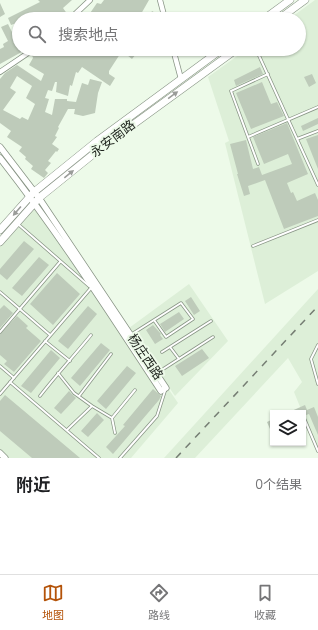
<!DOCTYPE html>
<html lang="zh">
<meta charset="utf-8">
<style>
body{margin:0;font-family:"Nunito Sans","Noto Sans SC",sans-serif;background:#f6f6f6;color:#202124}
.controls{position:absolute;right:12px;bottom:12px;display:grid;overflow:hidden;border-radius:0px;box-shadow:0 1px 3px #0004}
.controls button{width:36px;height:36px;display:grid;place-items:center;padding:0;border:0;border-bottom:1px solid #e0e0e0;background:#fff;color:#202124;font:20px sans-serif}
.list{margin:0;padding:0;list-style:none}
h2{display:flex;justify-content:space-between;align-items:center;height:52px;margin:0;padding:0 16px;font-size:17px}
h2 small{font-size:13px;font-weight:400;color:#757577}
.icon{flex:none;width:22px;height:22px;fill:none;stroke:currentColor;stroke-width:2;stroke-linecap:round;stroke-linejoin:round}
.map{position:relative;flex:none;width:318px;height:458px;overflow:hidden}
.search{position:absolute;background:#fff;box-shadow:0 1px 3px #0004;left:12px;right:12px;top:12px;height:44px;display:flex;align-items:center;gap:10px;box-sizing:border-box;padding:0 14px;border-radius:22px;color:#757577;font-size:15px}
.sheet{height:116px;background:#fff}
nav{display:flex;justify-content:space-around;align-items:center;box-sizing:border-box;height:56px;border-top:1px solid #e0e0e0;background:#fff;font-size:11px;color:#757577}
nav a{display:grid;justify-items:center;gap:2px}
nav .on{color:#b45309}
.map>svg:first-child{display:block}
.built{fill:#ddefd8}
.building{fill:#becbba;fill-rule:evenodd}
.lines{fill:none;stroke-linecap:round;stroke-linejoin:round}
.service-casing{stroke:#899586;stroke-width:3.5}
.minor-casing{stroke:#899586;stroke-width:6}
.tertiary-casing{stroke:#899586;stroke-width:7}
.primary-casing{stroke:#899586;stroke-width:8}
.service{stroke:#fff;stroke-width:2}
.minor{stroke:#fff;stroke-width:4.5}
.tertiary{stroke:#fff;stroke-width:5.5}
.primary{stroke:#fff;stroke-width:7}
.rail{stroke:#757d73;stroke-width:1.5;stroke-dasharray:7 7;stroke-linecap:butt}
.oneway{fill:#9a9c99}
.labels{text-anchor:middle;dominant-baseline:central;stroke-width:4;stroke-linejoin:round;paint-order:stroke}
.street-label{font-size:13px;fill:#1e231d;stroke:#edfae9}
</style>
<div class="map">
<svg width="318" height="458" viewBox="0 0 318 458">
<rect width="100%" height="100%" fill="#edfae9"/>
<!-- built -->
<path class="built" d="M315 0H318V271L265 304 225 143 229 141 208 77 247 49H299V19H289Z
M39 198 178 403 131 458H0V242Z
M189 284 228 341 175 396 129 328Z
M318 289V451L294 392 302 382 288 358 195 458H164Z"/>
<!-- building -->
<path class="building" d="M38 0H72L63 8 68 15 65 19H35L33 15 24 19H19V22L11 25 8 18 40 2Z
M104 0H149L141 14 148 19 152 11 157 14 154 19H86L97 3 101 4Z
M0 3 5 14 0 17Z
M8 24 14 36 19 34V49H27L0 64V49L4 47 3 44 8 41 1 27Z
M38 49H140L132 59 122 51 109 71V74L115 78 110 86 82 67 78 73 76 72 72 86 70 85 68 96 56 92 57 82H55L52 91 48 90 45 98 49 99 45 112 52 115 55 99H67V101L76 102 82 83 88 85 90 79 102 82 98 93 95 113 83 116 74 114 75 109H68L58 127 59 128 55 136 57 137 52 144 59 149 57 152 56 151 48 161 51 163 45 170 48 173 44 178 31 169 33 166 25 159 26 157 19 151 22 147 7 137 11 131 0 123V79L5 73 17 65 41 81 44 74 29 65 33 58 32 55 36 52ZM17 76 32 86 26 98 35 104 28 120 22 117 20 119 3 110 16 92 10 88Z
M260 67 263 74 236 86 234 80Z
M312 74 316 83 309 87 304 77Z
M262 82 271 104 277 102 284 116 251 129 236 93Z
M318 118V124L303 131 301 126Z
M287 123 308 174 287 183 291 193 293 192 297 201 315 193 318 200V216L284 229 265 180 248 186 250 194 244 196 237 174H238L230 144 246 140 253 169 259 167 262 175 292 164 288 154 264 164 253 137Z
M318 135V169L306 139Z
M24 241 34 249 7 280 0 274V269Z
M39 257 49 265 22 296 12 288Z
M57 273 80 294 53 325 30 304Z
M191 297 200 311 194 315 185 301Z
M4 305 13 313 0 328V309Z
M88 306 97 314 68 349 58 341Z
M179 312 184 319 165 332 160 324Z
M17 316 28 326 26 328 41 341 14 372 4 364 7 361 0 355V334Z
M153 325 161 334 160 335 163 339 155 344 146 330Z
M101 343 110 350 80 386 71 378Z
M202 349 209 358 182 376 175 366Z
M51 350 60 358 31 393 21 386Z
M127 366 136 373 106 409 97 401Z
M153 389 161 396 159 400 113 454 106 447 125 426 123 425Z
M69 391 76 398 61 414 54 408Z
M5 395 80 458H32L0 431V401Z
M305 405 307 410 314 407 318 417V435L309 414 303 416V413H287Z
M97 413 104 420 88 437 81 431Z
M273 419V436L267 422Z"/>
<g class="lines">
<defs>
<path id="service" d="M256 49 318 185
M248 137 231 91 268 74
M297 139 318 131
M258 164 248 137 318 107
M19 225 89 286
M253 246 318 220
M0 292 50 335
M0 332 60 262
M132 334 181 303 193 319 166 337 154 320
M45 341 70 361
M318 345 311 359 318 384
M170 347 179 359
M162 352 211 321
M0 366 14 378
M58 373 74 393 92 406 112 418 115 433
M157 373 213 337
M10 382 99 458
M0 394 91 288
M40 396C56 375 74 356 91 335
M79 396 111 354
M112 418 135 390
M304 418 318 451
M67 430 92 406
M120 458 157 416 165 391"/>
<path id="minor" d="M160 0 165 19
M70 19 90 0
M173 49 181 79
M0 72 34 49"/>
<path id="tertiary" d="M0 147 39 198 166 388 161 391C109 312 58 232 0 158
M0 453 5 458"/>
<path id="primary" d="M264 19 290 0
M279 19 305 0
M0 230 34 192 97 141 222 49
M0 242 39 198 101 148 237 49"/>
</defs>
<!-- service casing -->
<use href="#service" class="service-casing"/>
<!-- minor casing -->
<use href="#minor" class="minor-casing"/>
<!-- tertiary casing -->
<use href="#tertiary" class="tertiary-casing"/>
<!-- primary casing -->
<use href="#primary" class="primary-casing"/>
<!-- service -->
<use href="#service" class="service"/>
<!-- minor -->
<use href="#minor" class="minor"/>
<!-- tertiary -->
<use href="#tertiary" class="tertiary"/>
<!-- primary -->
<use href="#primary" class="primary"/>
<!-- rail -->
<path class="rail" d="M176 458 318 306"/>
</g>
<!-- one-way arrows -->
<defs><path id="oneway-solid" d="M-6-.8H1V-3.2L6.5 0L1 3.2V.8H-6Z"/></defs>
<g class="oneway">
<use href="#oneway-solid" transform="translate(173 95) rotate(-36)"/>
<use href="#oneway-solid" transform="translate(69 174) rotate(-39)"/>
<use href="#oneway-solid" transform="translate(17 211) rotate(131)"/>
</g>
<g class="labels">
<!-- street labels -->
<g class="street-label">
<text transform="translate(113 139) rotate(-37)">永安南路</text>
<text transform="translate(145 357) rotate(56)">杨庄西路</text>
</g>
</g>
</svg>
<div class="controls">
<button><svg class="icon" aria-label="layers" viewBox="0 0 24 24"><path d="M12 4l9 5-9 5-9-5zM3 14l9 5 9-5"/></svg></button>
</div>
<div class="search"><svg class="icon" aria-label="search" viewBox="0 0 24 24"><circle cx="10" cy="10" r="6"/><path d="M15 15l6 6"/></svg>搜索地点</div>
</div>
<section class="sheet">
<h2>附近<small>0个结果</small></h2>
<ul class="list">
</ul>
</section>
<nav>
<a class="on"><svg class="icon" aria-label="map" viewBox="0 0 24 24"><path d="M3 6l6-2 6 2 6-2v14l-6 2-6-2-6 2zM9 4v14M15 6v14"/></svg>地图</a>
<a><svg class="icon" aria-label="directions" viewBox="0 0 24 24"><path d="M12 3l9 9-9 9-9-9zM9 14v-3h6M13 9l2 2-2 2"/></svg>路线</a>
<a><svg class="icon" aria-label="saved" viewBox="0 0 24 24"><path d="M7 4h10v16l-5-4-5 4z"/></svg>收藏</a>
</nav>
